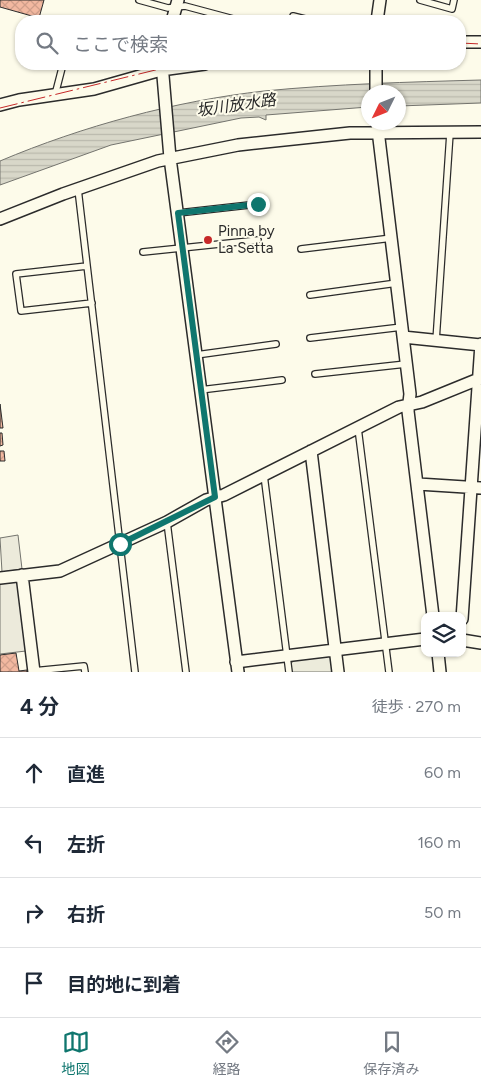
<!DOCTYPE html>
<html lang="ja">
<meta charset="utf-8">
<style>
body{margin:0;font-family:Figtree,"Noto Sans JP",sans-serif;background:#f6f6f7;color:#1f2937}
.controls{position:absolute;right:15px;bottom:15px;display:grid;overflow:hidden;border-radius:10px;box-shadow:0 1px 4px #0004}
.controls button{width:45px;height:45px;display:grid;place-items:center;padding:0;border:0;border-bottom:1px solid #e0e1e3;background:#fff;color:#1f2937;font:25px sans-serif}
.compass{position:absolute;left:361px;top:85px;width:45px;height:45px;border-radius:50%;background:#fff;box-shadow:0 1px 4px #0004;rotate:227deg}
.stop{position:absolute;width:15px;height:15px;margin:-11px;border:4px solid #0f766e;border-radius:50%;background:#fff}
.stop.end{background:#0f766e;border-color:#fff;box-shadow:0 1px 5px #0008}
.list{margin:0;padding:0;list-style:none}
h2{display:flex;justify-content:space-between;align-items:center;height:65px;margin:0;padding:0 20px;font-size:21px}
h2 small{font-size:16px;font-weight:400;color:#747a83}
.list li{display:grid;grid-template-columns:32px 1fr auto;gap:15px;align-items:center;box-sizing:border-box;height:70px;padding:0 20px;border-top:1px solid #e0e1e3}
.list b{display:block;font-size:19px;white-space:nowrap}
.list em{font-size:16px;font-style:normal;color:#747a83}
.icon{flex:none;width:28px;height:28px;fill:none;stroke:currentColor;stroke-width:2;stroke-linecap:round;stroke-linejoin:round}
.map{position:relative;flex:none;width:481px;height:672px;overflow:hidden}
.search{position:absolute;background:#fff;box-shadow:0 1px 4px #0004;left:15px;right:15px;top:15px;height:55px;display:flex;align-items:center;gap:12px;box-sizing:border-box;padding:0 18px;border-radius:20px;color:#747a83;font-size:19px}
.sheet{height:345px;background:#fff}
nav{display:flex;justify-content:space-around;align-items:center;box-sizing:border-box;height:70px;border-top:1px solid #e0e1e3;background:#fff;font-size:14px;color:#747a83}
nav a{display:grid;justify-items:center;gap:2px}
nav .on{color:#0f766e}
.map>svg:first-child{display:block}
.green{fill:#ecebdb;stroke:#74746e}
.parking{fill:#eceadb;stroke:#74746e}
.water{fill:url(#water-rules);stroke:#74746e}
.building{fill:url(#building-cross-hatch);stroke:#2b2b2b}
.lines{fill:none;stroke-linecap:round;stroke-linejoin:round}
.lane-casing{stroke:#2b2b2b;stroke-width:8}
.street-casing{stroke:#2b2b2b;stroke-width:14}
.lane{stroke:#fdfbea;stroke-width:5.5}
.street{stroke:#fdfbea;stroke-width:11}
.power{stroke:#c62828;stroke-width:1;stroke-dasharray:18 4 2.5 4;stroke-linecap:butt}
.route{stroke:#0f766e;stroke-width:6}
.poi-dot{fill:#c62828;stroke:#fdfbea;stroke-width:2}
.labels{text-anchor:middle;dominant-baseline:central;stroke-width:4;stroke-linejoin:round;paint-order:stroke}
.poi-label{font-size:15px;fill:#2b2b2b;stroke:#fdfbea;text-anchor:start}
.water-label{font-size:16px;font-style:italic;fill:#2b2b2b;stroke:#fdfbea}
</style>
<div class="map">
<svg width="481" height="672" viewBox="0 0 481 672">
<defs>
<pattern id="water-rules" width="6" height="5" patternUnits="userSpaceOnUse" patternTransform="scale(1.25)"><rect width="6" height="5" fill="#d8d7c9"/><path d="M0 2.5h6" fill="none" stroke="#bab9ad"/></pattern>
<pattern id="building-cross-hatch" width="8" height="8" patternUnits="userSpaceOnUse" patternTransform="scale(1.25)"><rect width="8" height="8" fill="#f2b8a0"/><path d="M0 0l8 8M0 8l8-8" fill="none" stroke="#d09e8a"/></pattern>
</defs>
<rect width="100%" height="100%" fill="#fdfbea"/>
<!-- green -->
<path class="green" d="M326 655 332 658 333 672H292L291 664 294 659Z"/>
<!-- parking -->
<path class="parking" d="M18 535 22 569 2 572 0 538Z
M17 582 26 651 0 654V584Z"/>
<!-- water -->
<path class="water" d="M481 80V103L399 106 398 92H368V107L266 115V120L259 117 241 118 111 145 0 185V161C83 126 175 101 264 91 336 84 409 82 481 80Z"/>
<!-- building -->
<path class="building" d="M0 0H44L39 18 0 7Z
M0 404 3 428H0Z
M0 433H2L3 445 0 446Z
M0 451H4L5 461H0Z
M16 653 19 671 27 670V672H0V655Z"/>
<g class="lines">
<defs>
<path id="lane" d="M139 0 168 8 185 6 241 21
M420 0 452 9 454 0
M293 16 313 21
M55 95 63 64
M78 189 135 672
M178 213 258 204
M301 249 392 238
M143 252 258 240
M87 266 16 274 21 311 92 303
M310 295 397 283
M310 338 402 327
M436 341 450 133
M196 355 276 344
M315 374 406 364
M200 390 282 380
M358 428 389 672
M264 475 289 672
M167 522 186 672
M33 671 84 666 85 672"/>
<path id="street" d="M172 21 178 0
M377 21 380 0
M460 42H481
M162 64 170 158 238 672
M376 64V92
M0 105 19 100 94 89 161 70 205 64
M377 122 410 394 408 411 433 616
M0 219 63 194 158 161 238 145 350 133 481 132
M403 337 481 345
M311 451 338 672
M418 484 481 488
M22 575 34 672
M0 578 60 571 167 522 206 500 224 495 399 407 422 402 481 378
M462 619 481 344
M462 640 481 643
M438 653 440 672
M236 662 425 639"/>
</defs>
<!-- lane casing -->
<use href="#lane" class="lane-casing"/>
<!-- street casing -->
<use href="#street" class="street-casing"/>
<!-- lane -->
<use href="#lane" class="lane"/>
<!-- street -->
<use href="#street" class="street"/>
<!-- power -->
<path class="power" d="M460 43 481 44
M0 108 180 64"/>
</g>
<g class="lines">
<!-- route -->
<path class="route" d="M120 544 215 497 178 213 258 204"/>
</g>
<!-- markers -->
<circle class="poi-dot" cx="208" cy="240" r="5"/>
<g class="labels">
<!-- poi labels -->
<g class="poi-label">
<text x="218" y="231">Pinna by<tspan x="218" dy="17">La Setta</tspan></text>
</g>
<!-- water labels -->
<g class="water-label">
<text transform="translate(236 105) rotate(-8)">坂川放水路</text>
</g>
</g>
</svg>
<div class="controls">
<button><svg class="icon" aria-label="layers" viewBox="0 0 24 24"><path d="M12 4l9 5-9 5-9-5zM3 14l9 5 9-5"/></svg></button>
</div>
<svg class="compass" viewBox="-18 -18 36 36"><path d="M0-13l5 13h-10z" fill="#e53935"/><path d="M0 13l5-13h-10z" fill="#747a83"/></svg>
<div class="stop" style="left:120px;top:544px"></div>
<div class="stop end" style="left:258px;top:204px"></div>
<div class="search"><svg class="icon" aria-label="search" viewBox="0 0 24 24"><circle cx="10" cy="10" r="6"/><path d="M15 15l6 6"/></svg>ここで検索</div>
</div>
<section class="sheet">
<h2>4 分<small>徒歩 · 270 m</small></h2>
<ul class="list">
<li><svg class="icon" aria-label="ahead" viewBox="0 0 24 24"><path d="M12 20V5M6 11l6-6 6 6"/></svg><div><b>直進</b></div><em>60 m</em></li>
<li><svg class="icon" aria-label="left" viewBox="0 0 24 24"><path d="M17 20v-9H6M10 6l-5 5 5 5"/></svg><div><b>左折</b></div><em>160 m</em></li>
<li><svg class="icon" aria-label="right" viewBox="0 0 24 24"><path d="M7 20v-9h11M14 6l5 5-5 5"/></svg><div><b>右折</b></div><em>50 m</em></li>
<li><svg class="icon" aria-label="arrive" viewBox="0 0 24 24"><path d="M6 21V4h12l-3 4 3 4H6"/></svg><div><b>目的地に到着</b></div></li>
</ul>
</section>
<nav>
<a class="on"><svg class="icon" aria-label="map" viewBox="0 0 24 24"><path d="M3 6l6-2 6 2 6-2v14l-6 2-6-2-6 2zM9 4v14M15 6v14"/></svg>地図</a>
<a><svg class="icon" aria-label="directions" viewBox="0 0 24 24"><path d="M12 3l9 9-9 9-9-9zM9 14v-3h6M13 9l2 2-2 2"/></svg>経路</a>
<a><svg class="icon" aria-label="saved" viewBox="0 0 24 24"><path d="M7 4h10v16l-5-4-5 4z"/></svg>保存済み</a>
</nav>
